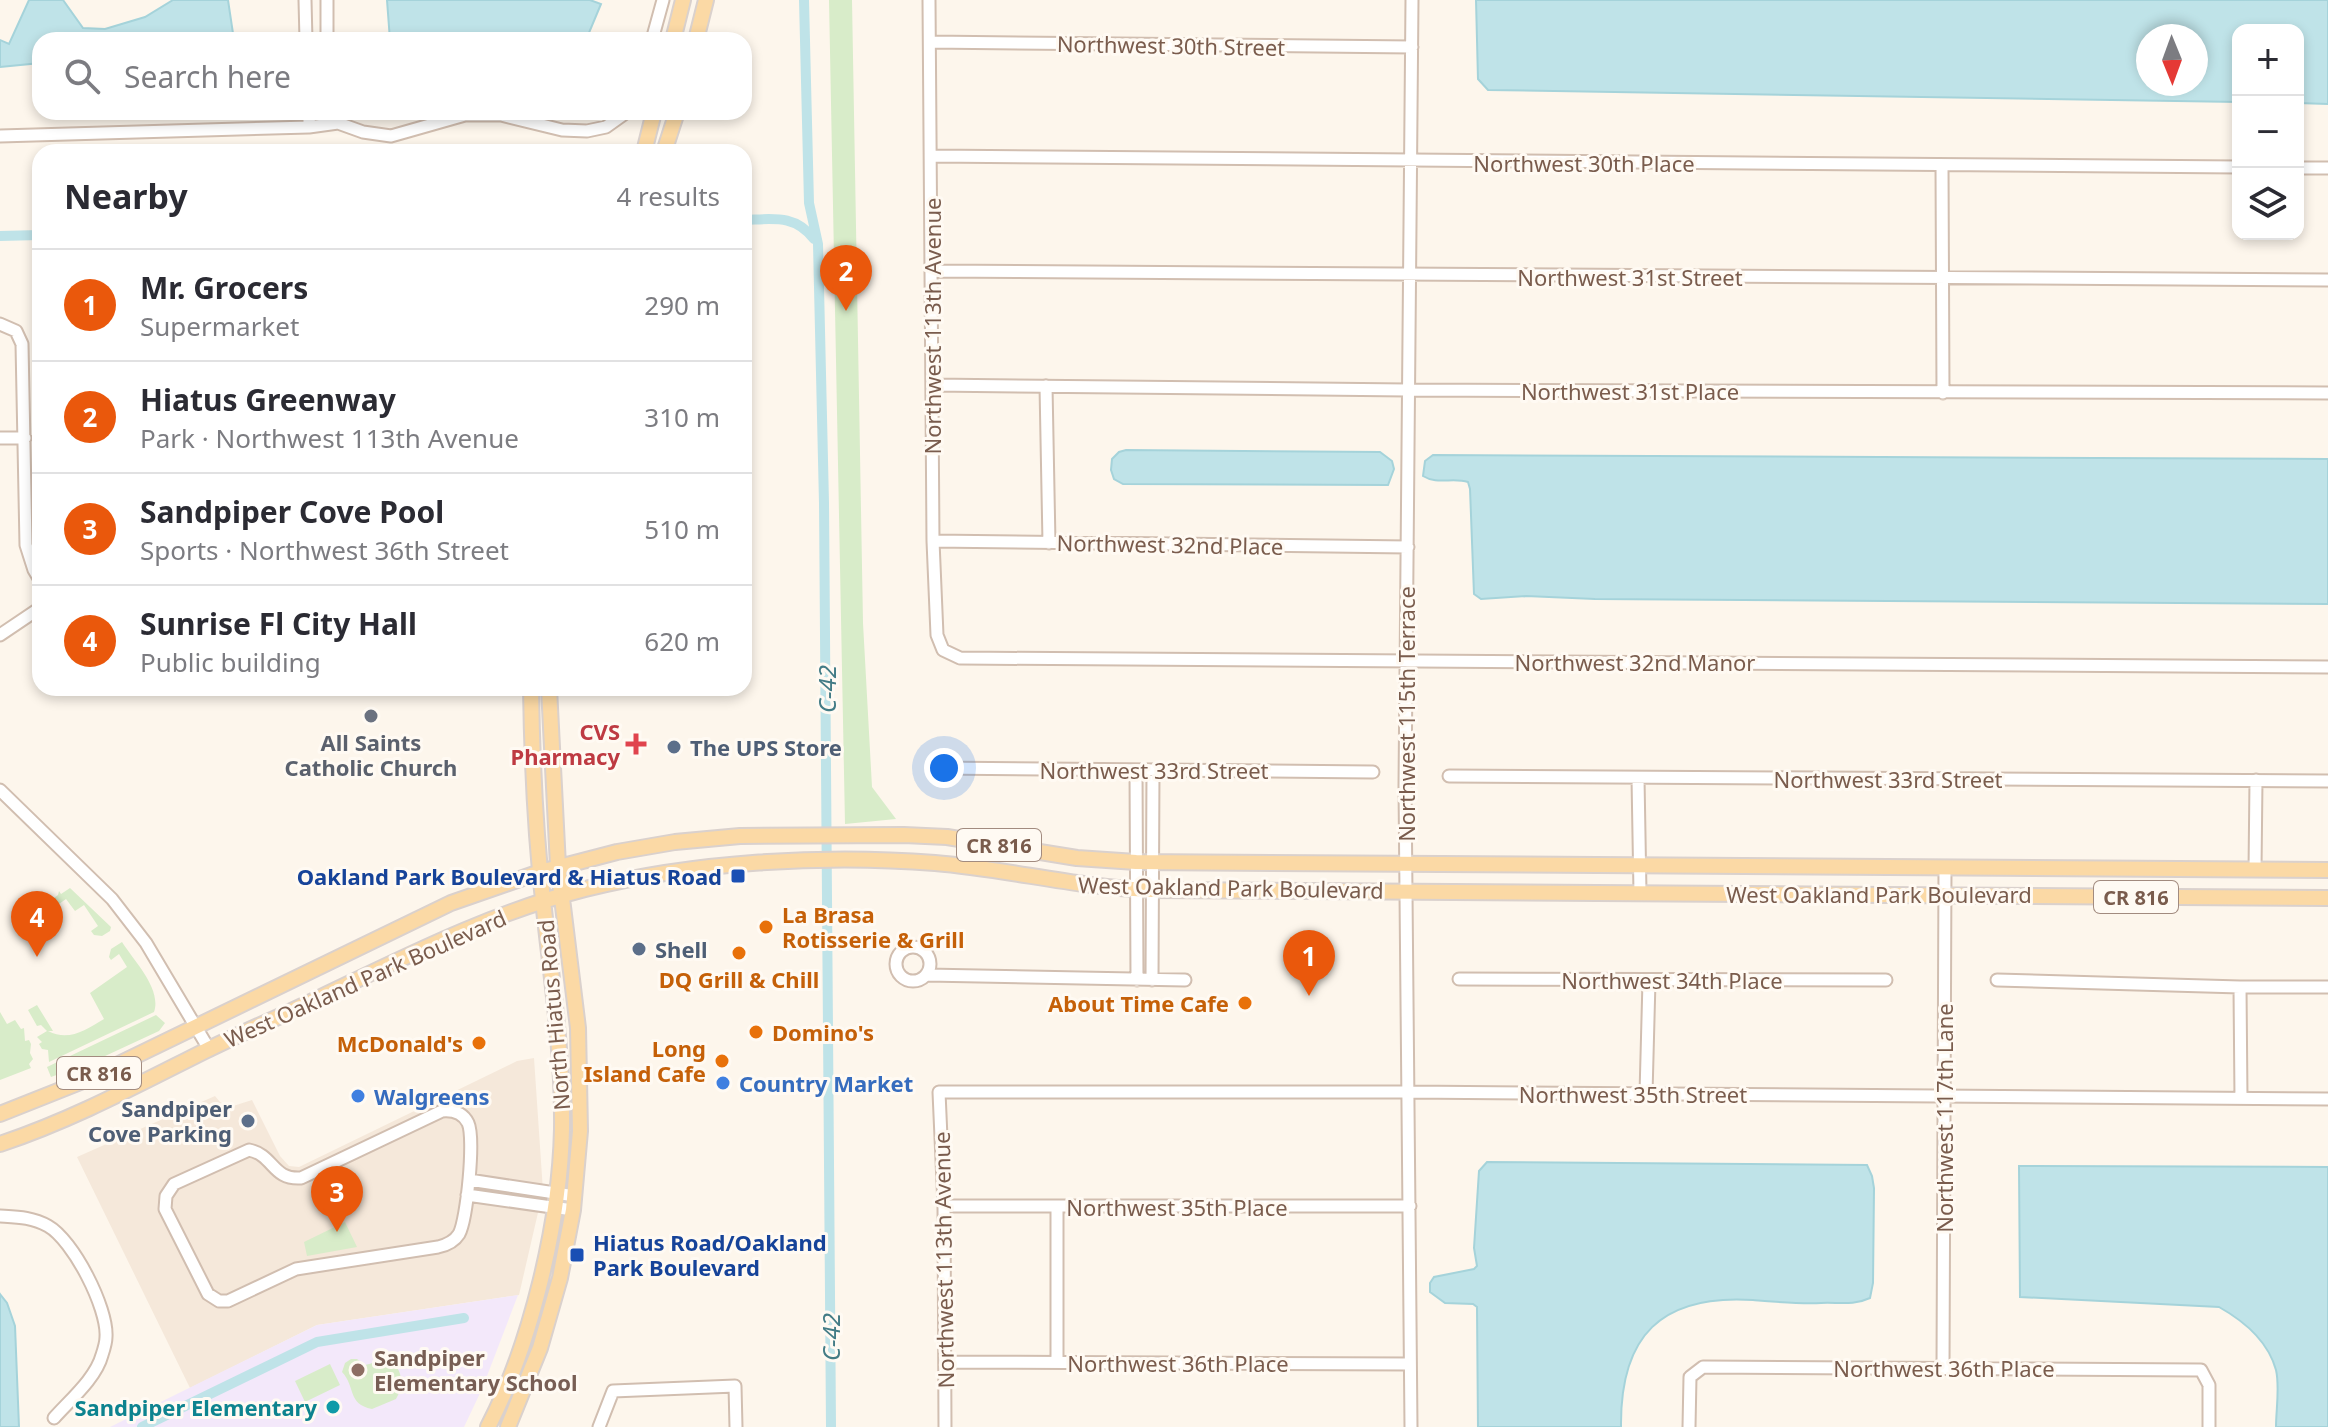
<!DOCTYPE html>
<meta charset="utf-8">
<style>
body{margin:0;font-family:"Noto Sans",sans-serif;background:#f2f2f3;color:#2b2b33}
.controls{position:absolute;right:24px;top:24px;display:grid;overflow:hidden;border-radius:16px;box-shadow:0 4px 12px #0003}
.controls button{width:72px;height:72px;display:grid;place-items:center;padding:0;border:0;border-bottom:2px solid #e1e1e2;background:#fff;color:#2b2b33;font:40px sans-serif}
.compass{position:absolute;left:2136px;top:24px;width:72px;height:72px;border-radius:50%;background:#fff;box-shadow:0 4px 12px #0003;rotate:179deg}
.you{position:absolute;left:944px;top:768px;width:28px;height:28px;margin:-20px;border:6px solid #fff;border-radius:50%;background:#1a73e8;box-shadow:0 0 0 12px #1a73e833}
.badge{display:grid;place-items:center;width:52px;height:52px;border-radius:50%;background:#ea580c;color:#fff;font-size:26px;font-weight:700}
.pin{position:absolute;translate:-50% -66px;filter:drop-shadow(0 2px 4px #0008)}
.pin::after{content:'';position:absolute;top:42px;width:28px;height:24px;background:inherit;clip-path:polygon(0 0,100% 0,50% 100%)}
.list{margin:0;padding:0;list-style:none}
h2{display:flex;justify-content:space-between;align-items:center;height:104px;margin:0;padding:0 32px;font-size:34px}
h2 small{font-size:26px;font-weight:400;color:#7c7c81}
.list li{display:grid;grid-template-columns:52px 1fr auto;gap:24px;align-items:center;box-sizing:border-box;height:112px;padding:0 32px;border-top:2px solid #e1e1e2}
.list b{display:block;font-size:30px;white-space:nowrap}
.list p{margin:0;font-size:26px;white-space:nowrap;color:#7c7c81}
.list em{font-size:26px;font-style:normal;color:#7c7c81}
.icon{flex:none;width:44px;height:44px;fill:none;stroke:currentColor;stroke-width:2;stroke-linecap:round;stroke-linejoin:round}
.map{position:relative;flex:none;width:2328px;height:1427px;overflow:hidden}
.search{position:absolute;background:#fff;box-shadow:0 4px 12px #0003;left:32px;top:32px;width:720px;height:88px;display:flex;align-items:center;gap:20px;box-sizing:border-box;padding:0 28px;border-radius:24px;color:#7c7c81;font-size:30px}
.panel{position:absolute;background:#fff;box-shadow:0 4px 12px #0003;left:32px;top:144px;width:720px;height:552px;border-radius:24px}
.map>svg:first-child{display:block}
.residential{fill:#f5e8da}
.education{fill:#f3e8fa}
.green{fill:#d8ecc9}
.water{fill:#bfe3e8;stroke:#a5d3da;stroke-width:2;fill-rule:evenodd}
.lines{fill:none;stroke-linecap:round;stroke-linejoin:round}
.canal{stroke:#bfe3e8;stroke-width:10}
.minor-casing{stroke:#d1beb0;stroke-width:15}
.major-casing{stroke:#dad1cd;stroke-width:18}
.minor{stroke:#fff;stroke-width:11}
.major{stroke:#fbd9a5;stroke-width:14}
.worship-dot{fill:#6b7280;stroke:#fffaf3;stroke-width:3}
.health-dot{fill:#e0444e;stroke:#fffaf3;stroke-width:3}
.service-dot{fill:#5c6f8a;stroke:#fffaf3;stroke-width:3}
.transit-dot{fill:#1a4fb4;stroke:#fffaf3;stroke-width:3}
.food-dot{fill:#e8710a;stroke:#fffaf3;stroke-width:3}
.shop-dot{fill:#3f7fe0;stroke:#fffaf3;stroke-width:3}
.education-dot{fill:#8d6e63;stroke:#fffaf3;stroke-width:3}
.culture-dot{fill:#0f9aa8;stroke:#fffaf3;stroke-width:3}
.labels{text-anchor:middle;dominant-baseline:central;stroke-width:6;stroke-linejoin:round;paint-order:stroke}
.shield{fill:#fffaf3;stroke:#a28b7f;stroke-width:2}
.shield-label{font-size:20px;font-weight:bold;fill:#7a5c4d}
.street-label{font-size:22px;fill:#7a5c4d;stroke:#fffaf3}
.health-label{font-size:22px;font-weight:bold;fill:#be3a42;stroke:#fffaf3;text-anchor:end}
.worship-label{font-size:22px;font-weight:bold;fill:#5b616d;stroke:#fffaf3}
.service-label{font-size:22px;font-weight:bold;fill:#4e5e75;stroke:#fffaf3;text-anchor:start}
.transit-label{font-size:22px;font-weight:bold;fill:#164399;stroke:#fffaf3;text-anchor:end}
.food-label{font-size:22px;font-weight:bold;fill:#c56008;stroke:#fffaf3;text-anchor:end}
.shop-label{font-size:22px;font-weight:bold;fill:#366cbe;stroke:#fffaf3;text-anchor:start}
.education-label{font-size:22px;font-weight:bold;fill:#785e54;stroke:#fffaf3;text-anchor:start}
.culture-label{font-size:22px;font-weight:bold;fill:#0d838f;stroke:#fffaf3;text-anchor:end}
.water-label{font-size:24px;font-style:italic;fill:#437c86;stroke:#fffaf3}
</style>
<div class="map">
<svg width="2328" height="1427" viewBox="0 0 2328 1427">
<rect width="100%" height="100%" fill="#fdf6ec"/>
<!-- residential -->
<path class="residential" d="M534 1058 543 1191 519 1295 317 1325 190 1388 77 1157 215 1096 220 1102 230 1107 252 1100 280 1156 289 1166 299 1167 517 1061Z"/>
<!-- education -->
<path class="education" d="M518 1295 482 1389 464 1427H110L317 1325Z"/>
<!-- green -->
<path class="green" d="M829 0H852L863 623 872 787 896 819 845 824Z
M70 888 111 927 110 931 102 936 94 935 91 931 98 926 84 905 75 911 66 899 52 909 46 904 58 895 59 891 61 894Z
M122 942C134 961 162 989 154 1012L49 1062 48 1050 42 1049 39 1044 42 1042 37 1037 47 1031 41 1025 37 1026 28 1010 37 1005 53 1031H48C69 1042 85 1030 104 1019L90 993 127 967 119 954 111 960 109 957 111 949Z
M0 1012 7 1024 15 1020 21 1029 24 1028 25 1041 29 1040 31 1044 30 1053 33 1059 29 1064 31 1068 0 1080Z
M156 1015 165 1023 159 1031 90 1063 51 1077 47 1067Z
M345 1222 357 1247 307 1256 304 1242Z
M351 1359H357L365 1365C371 1364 379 1360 385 1361 404 1364 404 1386 396 1399L372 1409C347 1404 356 1387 342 1372L345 1363Z
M330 1364 340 1385 305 1402 295 1381Z"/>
<!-- water -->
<path class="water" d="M29 0H63L83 28 105 29 145 17 173 0H228L234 40H40V63L0 67V40L9 44Z
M387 0H590L601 4 586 40H390Z
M1476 0H2328V104L2298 103V30H2238V102L1488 90 1478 79ZM2148 36H2196V84H2148Z
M1126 450 1380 452 1392 461 1394 469 1388 485 1123 484 1114 479 1111 470 1112 459 1119 452Z
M1433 455 2328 459V604L1595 599 1526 596 1481 599 1474 594 1470 489 1468 482C1453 477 1437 485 1423 476L1425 461Z
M1487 1162 1867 1165 1872 1176 1874 1188 1873 1283 1870 1298C1853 1306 1838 1302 1821 1303 1798 1304 1776 1302 1753 1300 1661 1294 1620 1336 1621 1427H1478L1477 1307 1473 1304 1445 1303 1430 1292V1283L1434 1277 1474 1269 1477 1266 1474 1248 1479 1171Z
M2019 1166 2328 1167V1427H2276C2276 1410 2280 1387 2276 1370 2268 1341 2244 1321 2219 1307L2020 1297Z
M0 1294 7 1303 15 1326 19 1427H0Z"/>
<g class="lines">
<!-- canal -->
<path class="canal" d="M804 0 809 203 818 244 824 503 831 1427
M744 220C773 219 795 214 814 239
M0 236 40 235
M142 1427 317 1342 464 1318"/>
<defs>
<path id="minor" d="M305 0 306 40
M327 0V40
M929 0 933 541 937 635 943 650 960 658 2328 667
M652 40 663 0
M930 42 1412 47
M309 112V127
M0 136 309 127 338 123 363 132 391 136 465 115H501L562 130 587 131 606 127 627 112
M931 156 2238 167
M1942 165 1943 393
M2298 168H2328
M932 271 2328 280
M0 324 16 331 22 344 26 545 34 570 40 580
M933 385 1407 390 2328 393
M1046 386 1049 543
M0 438H25
M933 541 1408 547
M0 635 40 608
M934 768 1373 772
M1136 770 1137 980
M1449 776 2328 781
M1638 778 1640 893
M0 790 112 899 146 943 209 1049
M2255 870 2256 780
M896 964a17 17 0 1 1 34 0a17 17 0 1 1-34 0Z
M927 975 1185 980
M1459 979 1886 980
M1152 980 1153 770
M1997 980 2240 987H2328
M2240 987 2241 1098
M1646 1094 1649 981
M442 1111C453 1110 463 1113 468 1123 475 1138 467 1219 459 1234 454 1242 447 1245 438 1247L296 1269 228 1301H219L208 1294 165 1209 166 1196 174 1184 249 1150C274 1155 272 1180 301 1178Z
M469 1180 575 1196
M467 1195 573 1210
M944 1206H1410
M1057 1208V1362
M0 1216C17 1217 32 1217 48 1226 73 1240 108 1308 106 1337 106 1342 104 1349 102 1355 96 1378 70 1400 54 1418
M946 1362 1410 1364
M1943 1367 1945 868
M599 1427 613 1391 735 1386 736 1427
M945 1427 944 1206 939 1092H1408L2328 1099
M1411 1427 1405 786 1412 0
M1689 1427 1690 1377 1703 1367 2201 1370 2209 1385V1427"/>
<path id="major" d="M673 40 683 0
M696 40 706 0
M644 152 654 112
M664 152 677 112
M0 1114 88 1079 451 903 540 872 617 852 675 842 740 836 904 835 947 837 1077 858 1136 862 2328 870
M0 1144C72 1120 137 1085 205 1051 243 1032 282 1016 321 997 407 956 491 913 585 889 694 862 823 854 935 863 1008 869 1079 888 1152 890L2328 898
M488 1427C531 1344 560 1222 562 1129 563 1052 551 976 543 900 535 829 532 759 531 688
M508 1427 540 1348 560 1278 573 1210 580 1131 578 1028 558 866 549 688"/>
</defs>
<!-- minor casing -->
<use href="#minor" class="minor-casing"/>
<!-- major casing -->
<use href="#major" class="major-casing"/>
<!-- minor -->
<use href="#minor" class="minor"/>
<!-- major -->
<use href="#major" class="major"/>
</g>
<!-- markers -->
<circle class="worship-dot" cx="371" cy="716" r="8"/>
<path class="health-dot" d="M632 732h8v8h8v8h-8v8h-8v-8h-8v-8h8z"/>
<g class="service-dot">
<circle cx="674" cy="747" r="8"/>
<circle cx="639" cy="949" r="8"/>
<circle cx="248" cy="1121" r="8"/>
</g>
<g class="transit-dot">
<rect x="730" y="868" width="16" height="16" rx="4"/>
<rect x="569" y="1247" width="16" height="16" rx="4"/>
</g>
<g class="food-dot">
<circle cx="766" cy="927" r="8"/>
<circle cx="739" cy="953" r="8"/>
<circle cx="1245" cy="1003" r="8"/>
<circle cx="756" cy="1032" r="8"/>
<circle cx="479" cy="1043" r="8"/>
<circle cx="722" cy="1061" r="8"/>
</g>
<g class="shop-dot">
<circle cx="723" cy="1083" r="8"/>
<circle cx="358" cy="1096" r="8"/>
</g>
<circle class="education-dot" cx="358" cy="1370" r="8"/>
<circle class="culture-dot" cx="333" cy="1407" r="8"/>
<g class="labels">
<!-- shield labels -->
<g class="shield">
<rect x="957" y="829" width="84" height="32" rx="6"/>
<rect x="2094" y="881" width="84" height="32" rx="6"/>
<rect x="57" y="1057" width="84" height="32" rx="6"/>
</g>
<g class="shield-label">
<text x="999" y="845">CR 816</text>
<text x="2136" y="897">CR 816</text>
<text x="99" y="1073">CR 816</text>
</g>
<!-- street labels -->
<g class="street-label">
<text transform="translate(1171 45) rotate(1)">Northwest 30th Street</text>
<text x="1584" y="163">Northwest 30th Place</text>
<text x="1630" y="277">Northwest 31st Street</text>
<text transform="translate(932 326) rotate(-90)">Northwest 113th Avenue</text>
<text x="1630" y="391">Northwest 31st Place</text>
<text transform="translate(1170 544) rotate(1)">Northwest 32nd Place</text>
<text x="1635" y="662">Northwest 32nd Manor</text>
<text transform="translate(1406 714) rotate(-90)">Northwest 115th Terrace</text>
<text x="1154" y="770">Northwest 33rd Street</text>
<text x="1888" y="779">Northwest 33rd Street</text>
<text transform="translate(1231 887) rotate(1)">West Oakland Park Boulevard</text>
<text x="1879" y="894">West Oakland Park Boulevard</text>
<text transform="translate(365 978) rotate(-24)">West Oakland Park Boulevard</text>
<text x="1672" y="980">Northwest 34th Place</text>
<text transform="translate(553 1015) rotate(-95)">North Hiatus Road</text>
<text x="1633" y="1094">Northwest 35th Street</text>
<text transform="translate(1944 1118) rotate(-90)">Northwest 117th Lane</text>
<text x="1177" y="1207">Northwest 35th Place</text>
<text transform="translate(943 1260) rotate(-91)">Northwest 113th Avenue</text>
<text x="1178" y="1363">Northwest 36th Place</text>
<text x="1944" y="1368">Northwest 36th Place</text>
</g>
<!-- health labels -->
<g class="health-label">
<text x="620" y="731">CVS<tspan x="620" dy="25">Pharmacy</tspan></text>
</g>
<!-- worship labels -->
<g class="worship-label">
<text x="371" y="742">All Saints<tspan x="371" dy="25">Catholic Church</tspan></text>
</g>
<!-- service labels -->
<g class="service-label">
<text x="690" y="747">The UPS Store</text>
<text x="655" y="949">Shell</text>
<text x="232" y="1108" text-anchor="end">Sandpiper<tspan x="232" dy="25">Cove Parking</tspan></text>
</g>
<!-- transit labels -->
<g class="transit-label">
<text x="722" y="876">Oakland Park Boulevard &amp; Hiatus Road</text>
<text x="593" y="1242" text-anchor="start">Hiatus Road/Oakland<tspan x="593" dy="25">Park Boulevard</tspan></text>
</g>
<!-- food labels -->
<g class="food-label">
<text x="782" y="914" text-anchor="start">La Brasa<tspan x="782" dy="25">Rotisserie &amp; Grill</tspan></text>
<text x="739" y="979" text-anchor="middle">DQ Grill &amp; Chill</text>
<text x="1229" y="1003">About Time Cafe</text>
<text x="772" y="1032" text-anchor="start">Domino's</text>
<text x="463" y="1043">McDonald's</text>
<text x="706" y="1048">Long<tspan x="706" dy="25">Island Cafe</tspan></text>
</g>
<!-- shop labels -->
<g class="shop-label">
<text x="739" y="1083">Country Market</text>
<text x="374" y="1096">Walgreens</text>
</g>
<!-- education labels -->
<g class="education-label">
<text x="374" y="1357">Sandpiper<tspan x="374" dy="25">Elementary School</tspan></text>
</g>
<!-- culture labels -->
<g class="culture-label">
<text x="317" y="1407">Sandpiper Elementary</text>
</g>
<!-- water labels -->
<g class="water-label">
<text transform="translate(826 689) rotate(-90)">C-42</text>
<text transform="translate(830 1337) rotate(-90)">C-42</text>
</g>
</g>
</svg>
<div class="controls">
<button>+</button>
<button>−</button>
<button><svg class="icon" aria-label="layers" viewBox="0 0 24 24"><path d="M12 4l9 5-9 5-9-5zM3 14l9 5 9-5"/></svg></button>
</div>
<svg class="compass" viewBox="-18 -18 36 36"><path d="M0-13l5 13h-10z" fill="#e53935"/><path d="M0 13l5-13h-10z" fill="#7c7c81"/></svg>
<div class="you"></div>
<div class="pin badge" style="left:1309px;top:996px">1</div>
<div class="pin badge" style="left:846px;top:311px">2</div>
<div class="pin badge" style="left:337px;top:1232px">3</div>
<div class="pin badge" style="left:37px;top:957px">4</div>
<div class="search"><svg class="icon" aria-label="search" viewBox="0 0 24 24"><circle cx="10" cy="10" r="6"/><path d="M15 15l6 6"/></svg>Search here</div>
<section class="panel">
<h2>Nearby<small>4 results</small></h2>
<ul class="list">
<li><span class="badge">1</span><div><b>Mr. Grocers</b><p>Supermarket</p></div><em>290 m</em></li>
<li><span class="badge">2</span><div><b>Hiatus Greenway</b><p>Park · Northwest 113th Avenue</p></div><em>310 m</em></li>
<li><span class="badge">3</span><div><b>Sandpiper Cove Pool</b><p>Sports · Northwest 36th Street</p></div><em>510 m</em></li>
<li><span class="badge">4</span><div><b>Sunrise Fl City Hall</b><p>Public building</p></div><em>620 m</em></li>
</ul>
</section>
</div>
